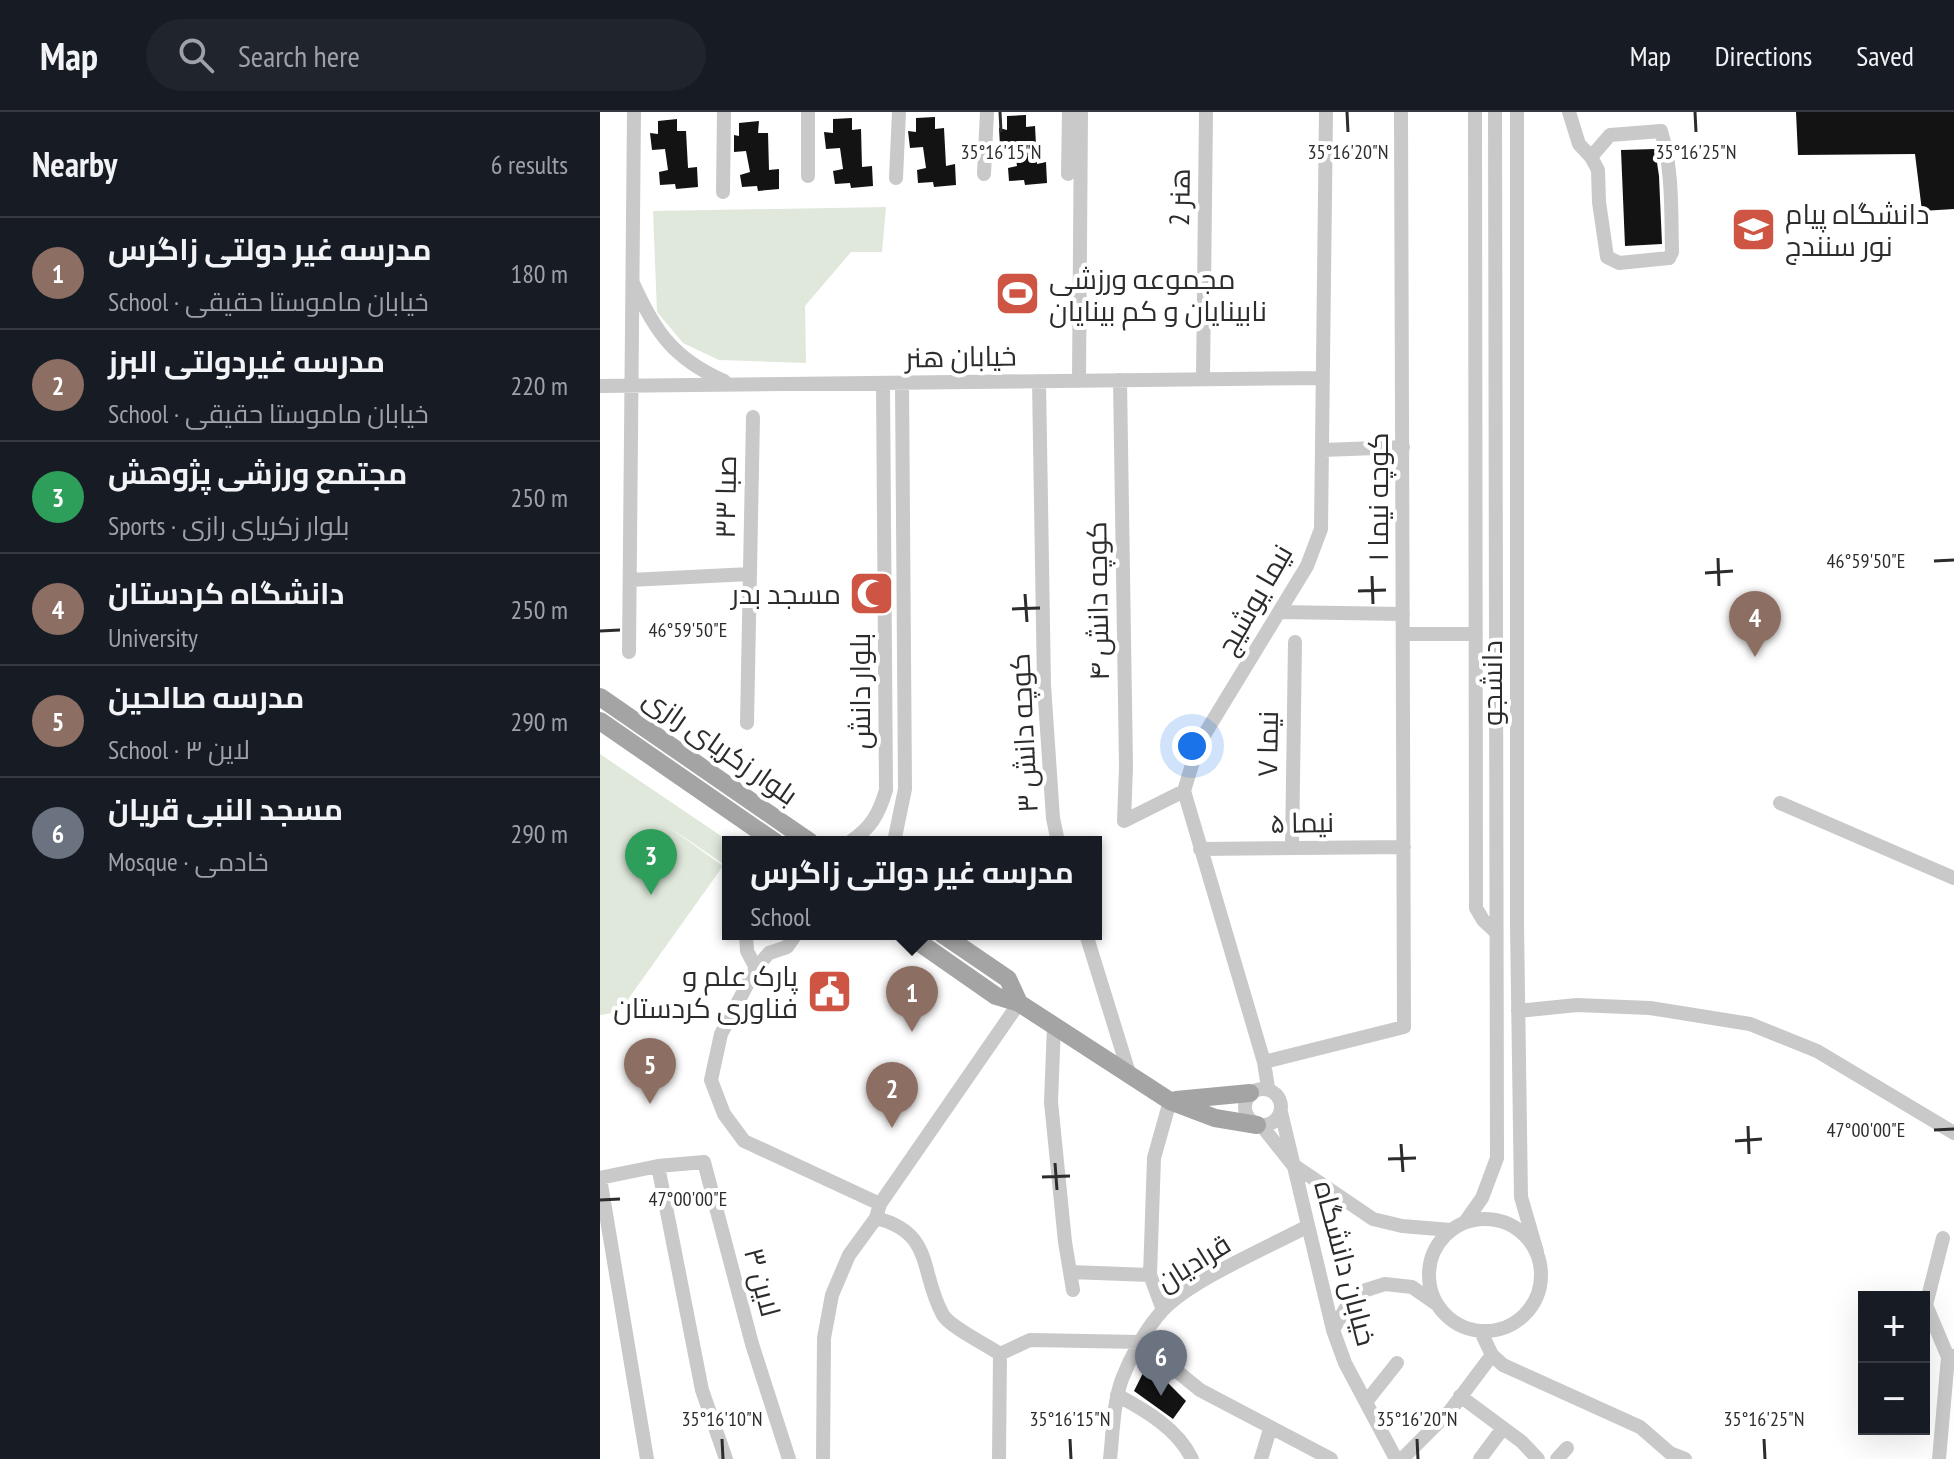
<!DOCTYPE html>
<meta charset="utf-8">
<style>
body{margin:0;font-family:"PT Sans Narrow",Cairo,sans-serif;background:#20242c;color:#f1f3f6}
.controls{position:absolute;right:24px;bottom:24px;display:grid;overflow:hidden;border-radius:0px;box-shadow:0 8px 32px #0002}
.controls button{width:72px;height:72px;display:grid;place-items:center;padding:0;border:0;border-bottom:2px solid #363941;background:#171b24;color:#f1f3f6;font:40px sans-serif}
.you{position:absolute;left:592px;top:634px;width:28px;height:28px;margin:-20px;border:6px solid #fff;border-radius:50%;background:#1a73e8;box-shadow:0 0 0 12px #1a73e833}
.badge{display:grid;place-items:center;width:52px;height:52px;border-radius:50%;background:#7c3aed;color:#fff;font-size:26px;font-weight:700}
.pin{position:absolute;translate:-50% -66px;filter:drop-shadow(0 2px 4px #0008)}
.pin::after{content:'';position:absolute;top:42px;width:28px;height:24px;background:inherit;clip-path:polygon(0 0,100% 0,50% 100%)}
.popup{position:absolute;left:122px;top:724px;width:380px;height:104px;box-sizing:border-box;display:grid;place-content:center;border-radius:0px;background:#171b24;filter:drop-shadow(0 2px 6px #0005);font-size:26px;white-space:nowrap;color:#9ea1a6}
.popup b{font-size:30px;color:#f1f3f6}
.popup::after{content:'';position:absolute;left:50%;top:100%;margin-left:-16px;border:16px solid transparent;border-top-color:#171b24}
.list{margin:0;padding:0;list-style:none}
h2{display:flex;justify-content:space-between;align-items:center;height:104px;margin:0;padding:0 32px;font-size:34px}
h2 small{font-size:26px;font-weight:400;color:#9ea1a6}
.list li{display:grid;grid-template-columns:52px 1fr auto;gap:24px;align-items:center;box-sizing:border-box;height:112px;padding:0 32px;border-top:2px solid #363941}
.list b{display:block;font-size:30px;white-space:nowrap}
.list p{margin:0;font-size:26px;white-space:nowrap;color:#9ea1a6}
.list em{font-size:26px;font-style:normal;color:#9ea1a6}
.icon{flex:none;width:44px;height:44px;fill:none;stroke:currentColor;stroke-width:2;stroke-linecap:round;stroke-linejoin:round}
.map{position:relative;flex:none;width:1354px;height:1347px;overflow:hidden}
header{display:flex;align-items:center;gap:48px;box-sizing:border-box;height:112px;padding:0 40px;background:#171b24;border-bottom:2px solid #363941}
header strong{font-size:38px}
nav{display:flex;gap:44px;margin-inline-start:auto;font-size:28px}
.search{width:560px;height:72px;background:#20242c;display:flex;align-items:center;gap:20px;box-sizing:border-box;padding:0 28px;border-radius:44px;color:#9ea1a6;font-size:30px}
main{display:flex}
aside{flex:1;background:#171b24}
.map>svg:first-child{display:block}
.green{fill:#dfe8db}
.building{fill:#131313}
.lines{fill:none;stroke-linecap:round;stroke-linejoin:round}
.minor{stroke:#c9c9c9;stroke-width:14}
.major{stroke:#a4a4a4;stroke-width:18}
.ticks{fill:none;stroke:#2c2c2c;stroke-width:3}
.labels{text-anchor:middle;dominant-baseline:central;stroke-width:8;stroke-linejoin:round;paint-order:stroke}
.street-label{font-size:28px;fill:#2c2c2c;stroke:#fff}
.poi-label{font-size:28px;fill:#2c2c2c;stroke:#fff;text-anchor:start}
.ticks-label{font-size:20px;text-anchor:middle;fill:#2c2c2c;stroke:#fff;stroke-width:8;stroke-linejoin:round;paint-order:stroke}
</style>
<header>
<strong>Map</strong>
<div class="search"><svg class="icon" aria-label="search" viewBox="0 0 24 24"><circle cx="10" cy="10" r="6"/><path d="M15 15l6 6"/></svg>Search here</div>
<nav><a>Map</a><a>Directions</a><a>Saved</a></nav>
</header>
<main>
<aside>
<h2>Nearby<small>6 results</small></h2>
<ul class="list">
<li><span class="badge" style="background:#8d6e63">1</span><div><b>مدرسه غیر دولتی زاگرس</b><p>School · خیابان ماموستا حقیقی</p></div><em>180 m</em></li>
<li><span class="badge" style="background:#8d6e63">2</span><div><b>مدرسه غیردولتی البرز</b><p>School · خیابان ماموستا حقیقی</p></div><em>220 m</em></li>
<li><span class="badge" style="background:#2e9e5b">3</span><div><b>مجتمع ورزشی پژوهش</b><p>Sports · بلوار زکریای رازی</p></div><em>250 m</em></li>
<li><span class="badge" style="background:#8d6e63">4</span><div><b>دانشگاه کردستان</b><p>University</p></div><em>250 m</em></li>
<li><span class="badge" style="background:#8d6e63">5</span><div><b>مدرسه صالحین</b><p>School · لاین ۳</p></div><em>290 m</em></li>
<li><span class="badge" style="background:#6b7280">6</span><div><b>مسجد النبی قریان</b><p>Mosque · خادمی</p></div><em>290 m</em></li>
</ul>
</aside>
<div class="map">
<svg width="1354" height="1347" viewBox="0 0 1354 1347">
<rect width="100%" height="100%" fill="#fff"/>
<!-- green -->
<path class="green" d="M286 95 282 140H251L205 194 206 251 119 248 83 231 57 200 53 99Z
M0 642 130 730 128 755 66 713 123 754 19 900 0 903Z"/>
<!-- building -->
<path class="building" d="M1196 0H1354V97L1322 99 1315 42 1198 43Z
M426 3V15L435 14 437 52 446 50 447 71 425 73 424 68 409 69 408 56 417 54 414 33 400 34 399 16 407 18V4Z
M335 5V17L344 16 346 54 355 52 356 73 334 75 333 70 318 71 317 58 326 56 323 35 310 36 308 19 316 20V6Z
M252 6V18L261 17 262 55 272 54 273 74 251 76 250 71 235 72 233 59 243 57 240 36 226 37 224 20 233 21V7Z
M77 7V19H86L88 56 97 55 98 75 76 77 75 72 60 73 59 60 68 58 65 37 52 38 50 21 58 22V9Z
M159 9 158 21H168L169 58 179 57V77L158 79 157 74 142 75 140 63 150 60 146 39 134 40V23L139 24V11Z
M1055 37 1059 64 1062 132 1025 134 1021 38Z
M548 1251 586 1289 573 1307 534 1279Z"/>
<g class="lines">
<!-- minor -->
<path class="minor" d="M208 0V64
M875 0 876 796 883 808 896 820
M917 0V813L921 1085 937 1140
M969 0 979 32 991 45 998 58 999 90 1007 145 1019 151 1069 146 1072 140C1071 100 1073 58 1061 19L1010 23 991 45
M384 62 387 0
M468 62 469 0
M296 66 299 0
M123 80 124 0
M33 171C55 220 74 247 124 269
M603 267 606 0
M520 268 526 655 524 709 584 679
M439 269 444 573 453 706 458 730
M479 269 481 0
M0 274 723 266
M723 338 803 335
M30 468 150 462
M679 500 803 502
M803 522H876
M29 540 34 0
M147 611 153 305
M1180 691 1354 766
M250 730C271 716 279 702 286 678L283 271
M294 730 305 677 302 271
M692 736 695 530
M600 737 804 735
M146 822 147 839 156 856
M196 822 187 835 169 841 156 856 121 922 111 968 124 1002 144 1029 280 1092
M486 822 529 961
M918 899 977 893 1050 896 1150 912 1217 939 1354 1021
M454 913 451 990 465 1130 473 1178
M664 950 804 915 801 0
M668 976 664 950 584 679 598 633 707 454 721 417 726 0
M645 995a18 18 0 1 1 36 0a18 18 0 1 1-36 0Z
M681 1000 733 1218 745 1251 796 1347
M661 1013 692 1052 773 1107 802 1114 851 1118
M58 1054 102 1278 126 1347
M276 1106C335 1121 319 1160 343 1203 350 1215 387 1233 400 1242L430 1228 541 1230 600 1278 731 1347
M829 1163a56 56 0 1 1 112 0a56 56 0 1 1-112 0Z
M865 1110 882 1086 897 1046 895 0
M1343 1126 1326 1193 1348 1245 1354 1244
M470 1160 550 1163
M563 1198 550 1163 554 1046 570 989
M733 1218 747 1194 763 1179 785 1172 812 1175 835 1191
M881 1220 892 1243 903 1253 1040 1315 1070 1341 1085 1347
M517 1283C545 1298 578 1317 592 1347
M860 1284 922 1330 938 1347
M766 1290 797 1251
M47 1347 0 1066 58 1054 104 1050 152 1232 189 1347
M223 1347 224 1226 232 1183 249 1143 276 1106 280 1092 419 891
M399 1347 400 1242
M510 1347C513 1321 513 1292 522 1267 531 1244 546 1216 563 1198 591 1168 669 1135 708 1114
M661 1347 670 1317
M802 1347 850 1299 892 1243
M880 1347 903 1316
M957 1347 967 1336
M1339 1347 1348 1245"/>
<!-- major -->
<path class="major" d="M0 585 210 730
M0 609 175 730
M307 822 396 884 419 891 570 989 615 1006 657 1013
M342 822 408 867 419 891
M576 988 650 981"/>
</g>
<!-- ticks -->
<path class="ticks" d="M400 0 401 20M747 0 748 20M1095 0 1096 20M1118 446 1119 474M1334 449 1354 448M1105 461 1133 459M772 464 773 492M758 479 786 478M425 482 427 510M412 497 440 496M0 519 20 518M1148 1014 1149 1042M1334 1018 1354 1017M1135 1029 1162 1027M801 1032 803 1060M788 1047 816 1046M455 1051 457 1078M442 1065 470 1064M0 1088 20 1087M122 1327 123 1347M470 1327 471 1347M817 1327 818 1347M1164 1327 1165 1347"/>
<!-- icons -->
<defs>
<symbol id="university-square" viewBox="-11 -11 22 22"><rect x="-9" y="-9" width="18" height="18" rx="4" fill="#ce5543" stroke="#fff"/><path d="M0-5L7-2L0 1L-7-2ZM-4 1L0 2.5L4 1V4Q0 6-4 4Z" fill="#fff"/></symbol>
<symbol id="stadium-square" viewBox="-11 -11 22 22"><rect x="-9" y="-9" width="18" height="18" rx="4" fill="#ce5543" stroke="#fff"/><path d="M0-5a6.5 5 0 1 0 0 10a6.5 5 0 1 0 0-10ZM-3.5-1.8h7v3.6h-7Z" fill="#fff"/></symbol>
<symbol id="mosque-square" viewBox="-11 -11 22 22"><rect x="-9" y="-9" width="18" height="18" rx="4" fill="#ce5543" stroke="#fff"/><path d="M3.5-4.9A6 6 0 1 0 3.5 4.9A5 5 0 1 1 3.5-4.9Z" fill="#fff"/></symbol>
<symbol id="civic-square" viewBox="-11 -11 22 22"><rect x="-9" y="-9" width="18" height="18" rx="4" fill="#ce5543" stroke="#fff"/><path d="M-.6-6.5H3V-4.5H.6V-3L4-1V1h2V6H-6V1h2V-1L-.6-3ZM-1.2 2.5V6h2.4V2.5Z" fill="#fff"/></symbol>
</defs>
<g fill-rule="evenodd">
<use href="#university-square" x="1128" y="92" width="51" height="51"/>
<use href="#stadium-square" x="392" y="156" width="51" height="51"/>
<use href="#mosque-square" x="246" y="456" width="51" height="51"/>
<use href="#civic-square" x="204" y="854" width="51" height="51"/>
</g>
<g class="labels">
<!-- street labels -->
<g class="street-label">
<text transform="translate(579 85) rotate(-89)">هنر 2</text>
<text transform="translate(361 244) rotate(-1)">خیابان هنر</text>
<text transform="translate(125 385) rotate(-89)">۳۳ صبا</text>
<text transform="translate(777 385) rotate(-90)">کوچه نیما ۱</text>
<text transform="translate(654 487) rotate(-60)">نیما یوشیج</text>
<text transform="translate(497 489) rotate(-91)">کوچه دانش ۴</text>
<text transform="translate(891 571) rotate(-90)">دانشجو</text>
<text transform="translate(259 579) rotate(-90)">بلوار دانش</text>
<text transform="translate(423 621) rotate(-93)">کوچه دانش ۳</text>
<text transform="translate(667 632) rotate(-89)">نیما ۷</text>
<text transform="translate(121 634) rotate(35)">بلوار زکریای رازی</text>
<text transform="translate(702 710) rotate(-1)">نیما ۵</text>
<text transform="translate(593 1150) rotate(-32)">قرادیان</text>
<text transform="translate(746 1151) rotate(75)">خیابان دانشگاه</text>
<text transform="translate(163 1170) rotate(75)">لاین ۳</text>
</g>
<!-- poi labels -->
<g class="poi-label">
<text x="1185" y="101">دانشگاه پیام<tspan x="1185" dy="32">نور سنندج</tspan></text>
<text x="449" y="166">مجموعه ورزشی<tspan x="449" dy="32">نابینایان و کم بینایان</tspan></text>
<text x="241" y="481" text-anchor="end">مسجد بدر</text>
<text x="198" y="863" text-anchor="end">پارک علم و<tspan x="198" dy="32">فناوری کردستان</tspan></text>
</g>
</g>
<g class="ticks-label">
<text x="401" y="47">35°16'15"N</text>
<text x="748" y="47">35°16'20"N</text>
<text x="1096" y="47">35°16'25"N</text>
<text x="1266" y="456">46°59'50"E</text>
<text x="88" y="525">46°59'50"E</text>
<text x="1266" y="1025">47°00'00"E</text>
<text x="88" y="1094">47°00'00"E</text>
<text x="122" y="1314">35°16'10"N</text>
<text x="470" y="1314">35°16'15"N</text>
<text x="817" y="1314">35°16'20"N</text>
<text x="1164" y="1314">35°16'25"N</text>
</g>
</svg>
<div class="controls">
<button>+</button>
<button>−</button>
</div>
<div class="you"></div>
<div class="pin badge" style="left:312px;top:920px;background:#8d6e63">1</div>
<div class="popup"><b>مدرسه غیر دولتی زاگرس</b>School</div>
<div class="pin badge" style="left:292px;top:1016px;background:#8d6e63">2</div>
<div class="pin badge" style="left:51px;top:783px;background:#2e9e5b">3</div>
<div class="pin badge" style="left:1155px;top:545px;background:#8d6e63">4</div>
<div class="pin badge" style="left:50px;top:992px;background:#8d6e63">5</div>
<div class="pin badge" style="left:561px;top:1284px;background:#6b7280">6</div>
</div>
</main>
